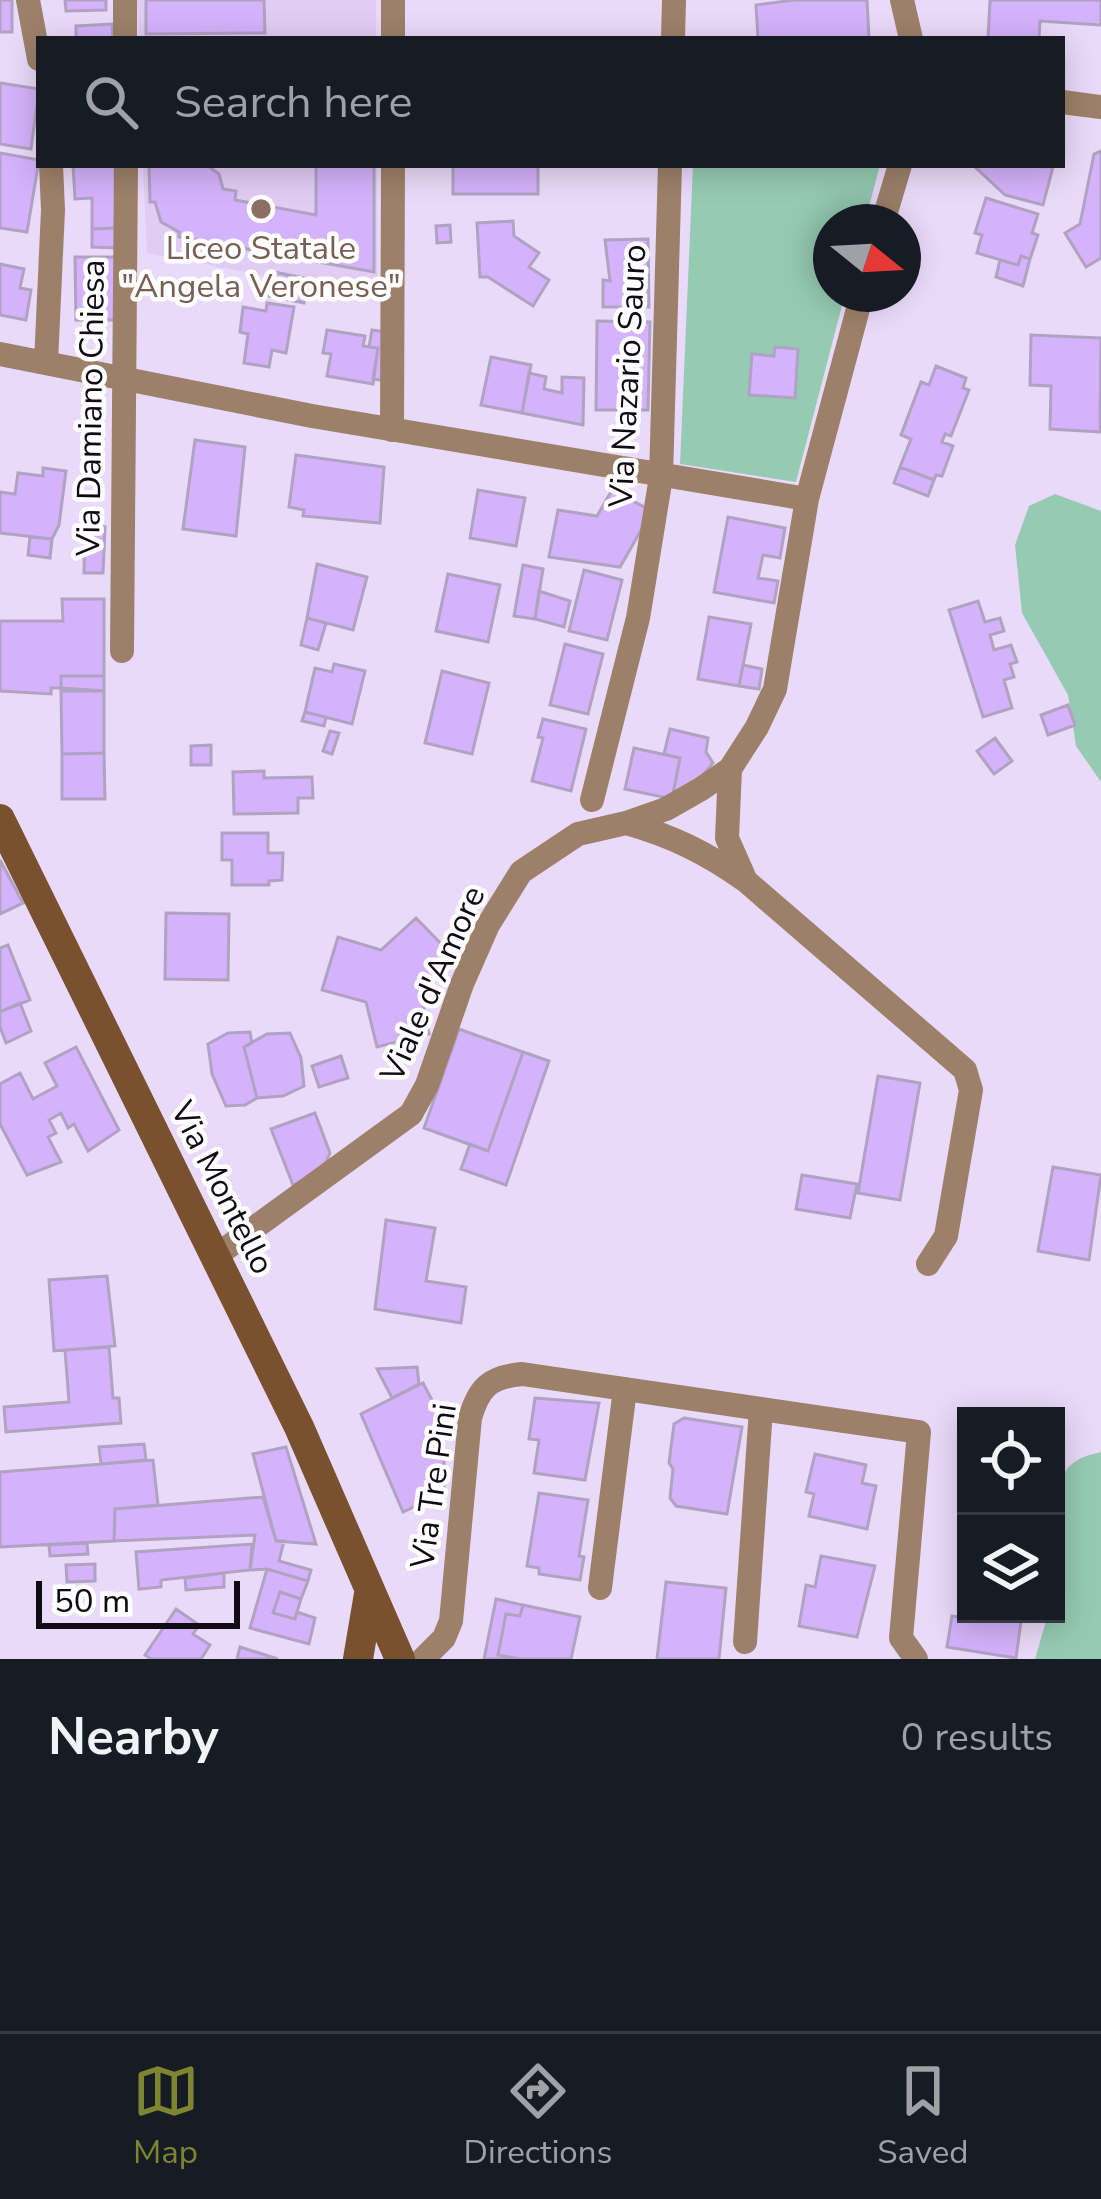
<!DOCTYPE html>
<style>
body{margin:0;font-family:"Nunito Sans",sans-serif;background:#20242c;color:#f1f3f6}
.controls{position:absolute;right:36px;bottom:36px;display:grid;overflow:hidden;border-radius:0px;box-shadow:0 6px 30px #0003}
.controls button{width:108px;height:108px;display:grid;place-items:center;padding:0;border:0;border-bottom:3px solid #363941;background:#171b24;color:#f1f3f6;font:60px sans-serif}
.compass{position:absolute;left:813px;top:204px;width:108px;height:108px;border-radius:50%;background:#171b24;box-shadow:0 6px 30px #0003;rotate:108deg}
.scale{position:absolute;left:36px;bottom:30px;width:204px;box-sizing:border-box;padding-left:12px;border:6px solid #100a15;border-top:0;font-size:33px;line-height:42px;white-space:nowrap;color:#100a15;-webkit-text-stroke:9px #fff;paint-order:stroke}
.list{margin:0;padding:0;list-style:none}
h2{display:flex;justify-content:space-between;align-items:center;height:156px;margin:0;padding:0 48px;font-size:51px}
h2 small{font-size:39px;font-weight:400;color:#9ea1a6}
.icon{flex:none;width:66px;height:66px;fill:none;stroke:currentColor;stroke-width:2;stroke-linecap:round;stroke-linejoin:round}
.map{position:relative;flex:none;width:1101px;height:1659px;overflow:hidden}
.search{position:absolute;background:#171b24;box-shadow:0 6px 30px #0003;left:36px;right:36px;top:36px;height:132px;display:flex;align-items:center;gap:30px;box-sizing:border-box;padding:0 42px;border-radius:0px;color:#9ea1a6;font-size:45px}
.sheet{height:372px;background:#171b24}
nav{display:flex;justify-content:space-around;align-items:center;box-sizing:border-box;height:168px;border-top:3px solid #363941;background:#171b24;font-size:33px;color:#9ea1a6}
nav a{display:grid;justify-items:center;gap:6px}
nav .on{color:#7e8530}
.map>svg:first-child{display:block}
.built{fill:#e1cdf4}
.green{fill:#96cbb3}
.building{fill:#d5b2fc;stroke:#b0a2c1;stroke-width:3}
.lines{fill:none;stroke-linecap:round;stroke-linejoin:round}
.street{stroke:#9d8069;stroke-width:24}
.secondary{stroke:#7a512e;stroke-width:30}
.education-dot{fill:#8d6e63;stroke:#fff;stroke-width:4.5}
.labels{text-anchor:middle;dominant-baseline:central;stroke-width:9;stroke-linejoin:round;paint-order:stroke}
.education-label{font-size:33px;fill:#785e54;stroke:#fff}
.street-label{font-size:33px;fill:#100a15;stroke:#fff}
</style>
<div class="map">
<svg width="1101" height="1659" viewBox="0 0 1101 1659">
<rect width="100%" height="100%" fill="#eadafa"/>
<!-- built -->
<path class="built" d="M137 0H376V39H139Z
M143 165H377L378 298 147 253Z"/>
<!-- green -->
<path class="green" d="M693 165H880L865 222H831V294H845L796 482 680 464Z
M1055 494 1101 511V782L1076 746 1068 695 1022 613 1015 545 1029 506Z
M1101 1452V1659H1035L1048 1614H1056C1056 1579 1046 1496 1067 1469 1076 1458 1088 1455 1101 1452Z"/>
<!-- building -->
<path class="building" d="M0 0H12V32H0Z
M65 0H106V10L66 11Z
M146 0H264L265 33 146 34Z
M794 0H867L869 39H758L756 5Z
M990 0H1101V25L1040 21 1039 39H988Z
M112 24 113 39H76V26Z
M0 83 39 89 31 149 0 144Z
M1101 151V258L1086 267 1065 233 1080 224 1094 154Z
M0 153 39 160 27 232 0 228Z
M73 165H115L116 228 92 229V198L75 199Z
M149 165 208 166 219 174 223 189 236 191 235 200 316 215V165H374V272L179 237V232L161 222 155 202H150Z
M453 165H538V194H453Z
M973 165 1053 167 1043 205 1005 195Z
M986 198 1038 214 1032 233 1038 235 1030 259 1021 256 1018 265 977 253 982 235 975 233Z
M513 221 514 236 539 253 529 267 549 280 533 306 488 277H480L477 223Z
M450 225 451 242 437 243 436 226Z
M116 228V248L92 247V229Z
M648 239 649 307H603V280L610 281 605 240Z
M1021 256 1030 259 1023 286 996 277 1000 260 1018 265Z
M75 257H115L117 320H76Z
M0 264 24 269 20 288 31 290 26 320 0 315Z
M274 272 309 279 304 303 269 296Z
M267 303 294 307 286 353 272 350 269 367 244 363 248 334 240 332 243 307 266 311Z
M597 321 650 322 648 410H596Z
M327 330 365 336 363 346 378 348 373 384 327 376 331 354 323 353Z
M372 330 387 332V381L373 379 378 348 369 347Z
M1031 335 1101 338 1100 432 1050 429 1051 386 1030 385Z
M775 347 798 349 795 398 749 395 752 354 774 356Z
M491 357 531 365 522 413 481 405Z
M936 366 966 378 963 388 969 390 951 436 945 434 942 442 953 446 942 476 936 475 934 480 900 467 911 439 901 435 921 382 929 385Z
M529 373 546 377 544 389 562 393V377L584 378 583 425 522 413Z
M195 440 245 447 236 536 183 529Z
M296 455 384 467 380 523 303 516 304 510 289 507Z
M900 467 934 480 928 496 894 483Z
M43 468 66 471 59 525 52 539 0 533V492L15 494 18 473 43 476Z
M478 490 525 498 516 546 470 538Z
M612 490 652 511 620 567 549 557 558 510 597 516Z
M728 517 785 528 780 558 763 555 758 578 778 581 774 603 714 592Z
M85 527H105L103 573H84Z
M30 537 52 539 50 558 28 555Z
M317 564 367 577 353 630 307 618Z
M523 565 543 569 535 619 514 616Z
M584 570 622 580 607 640 569 631Z
M448 574 500 585 488 642 436 631Z
M539 591 570 601 564 627 535 619Z
M62 599H104V676H61V688H51V694L0 691V621H63Z
M978 601 985 622 1000 618 1004 631 990 635 994 650 1011 645 1017 662 1010 664 1014 677 1004 680 1012 708 983 717 949 610Z
M709 617 751 624 739 686 698 679Z
M307 618 326 623 318 650 301 645Z
M565 644 603 654 588 714 550 705Z
M334 664 365 671 352 724 305 712 315 668 332 672Z
M743 665 762 669 759 689 739 686Z
M442 671 489 683 472 754 425 743Z
M61 676H104V691L61 688Z
M61 691H104V753L62 754Z
M1068 705 1075 725 1048 735 1041 715Z
M305 712 326 717 324 726 302 721Z
M543 719 586 729 571 791 532 781 543 738 538 737Z
M670 729 708 738 706 752 713 763 699 780 672 799 680 758 664 754Z
M330 731 339 733 332 754 323 751Z
M995 738 1012 761 994 774 977 751Z
M211 745V765H191V746Z
M634 748 680 758 672 799 625 789Z
M104 753 105 799H62V754Z
M264 771V778L312 777 313 798H298V813L234 814 233 772Z
M222 833H268V853H283L282 880 269 881V885H232V860H222Z
M0 860 23 903 0 914Z
M166 913 229 914 228 980 165 979Z
M416 918 453 956 420 988 429 1034 377 1047 366 1002 322 990 338 937 381 950Z
M8 945 30 1000 0 1012V948Z
M20 1003 31 1031 6 1043 0 1027V1012Z
M459 1029 523 1052 488 1151 424 1128Z
M250 1032 252 1043 244 1047 257 1098 245 1105 226 1106 212 1074 208 1044 228 1033Z
M290 1033 301 1058 304 1086 283 1096 257 1098 244 1047 267 1034Z
M76 1047 119 1130 88 1151 74 1124 68 1128 61 1113 49 1120 56 1133 48 1137 61 1162 27 1175 0 1124V1084L20 1073 33 1099 57 1086 45 1063Z
M523 1052 549 1061 506 1185 461 1169 470 1144 488 1151Z
M341 1056 348 1078 319 1087 312 1066Z
M878 1076 920 1083 900 1200 858 1193Z
M315 1113 330 1153 321 1174 293 1185 271 1129Z
M1053 1167 1101 1175 1089 1260 1038 1251Z
M802 1175 857 1184 850 1218 796 1209Z
M386 1220 435 1228 426 1281 466 1287 461 1323 375 1309Z
M107 1276 115 1346 54 1351 49 1280Z
M109 1347 113 1398H119L121 1423 6 1432 4 1407 69 1402 65 1350Z
M417 1367 419 1384 392 1398 377 1369Z
M423 1383 450 1434 441 1440 446 1478 443 1493 403 1512 361 1414Z
M535 1398 599 1403 585 1480 534 1473 539 1440 529 1439Z
M684 1418 742 1427 727 1514 676 1506 670 1498 673 1469 669 1463 674 1424Z
M144 1444 146 1460 101 1464 99 1447Z
M286 1447 316 1544 276 1541 253 1454Z
M815 1454 866 1465 862 1483 876 1486 867 1529 809 1516 814 1494 806 1492Z
M153 1460 158 1505 115 1509 114 1541 0 1547V1472Z
M539 1493 588 1500 579 1556 584 1557 580 1580 539 1574V1568L527 1566Z
M263 1497 276 1541H284L279 1561 311 1570 308 1581 267 1569 250 1570 255 1535 114 1541 115 1509Z
M87 1543 88 1554 50 1556 49 1545Z
M252 1544 250 1570 161 1580V1587L139 1589 136 1552Z
M821 1556 875 1566 857 1637 799 1626 806 1585 815 1587Z
M95 1564V1581L67 1582 66 1565Z
M267 1569 308 1581 301 1599 280 1592 273 1613 295 1619 297 1612 315 1618 309 1644 250 1628Z
M224 1573V1587L186 1590 185 1578Z
M666 1582 726 1588 719 1659H657Z
M280 1592 301 1599 295 1619 273 1613Z
M496 1599 523 1605 520 1616 506 1614 498 1655 521 1659H484Z
M523 1605 580 1617 571 1659H521L498 1655 506 1614 520 1616Z
M176 1609 199 1625 193 1634 210 1645 201 1659H151L145 1655Z
M988 1614H1022L1016 1658 947 1647 952 1616 987 1621Z
M240 1647 278 1659H237Z"/>
<g class="lines">
<!-- street -->
<path class="street" d="M28 0 39 59
M125 0V39
M902 0 911 39
M393 39V0
M673 39 674 0
M1062 102 1101 107
M883 222 900 165
M0 354 312 416 807 499
M46 363 53 210 51 165
M392 430 393 165
M122 651 126 165
M592 800 638 618 661 477 670 165
M626 823C672 836 707 853 746 881L727 838 730 769
M746 881 965 1070 971 1090 946 1236 928 1264
M217 1255 411 1114 427 1085 462 984 488 925 521 872 578 834 626 823 666 809 701 789 730 769 757 727 775 689 807 499 862 294
M600 1588 625 1389
M745 1642 761 1409
M423 1659 444 1638 451 1621 470 1418C479 1387 490 1377 522 1374L919 1432 901 1638 916 1659"/>
<!-- secondary -->
<path class="secondary" d="M0 819 299 1427 400 1659
M358 1659 369 1594"/>
</g>
<!-- markers -->
<circle class="education-dot" cx="261" cy="209" r="12"/>
<g class="labels">
<!-- education labels -->
<g class="education-label">
<text x="261" y="248">Liceo Statale<tspan x="261" dy="38">"Angela Veronese"</tspan></text>
</g>
<!-- street labels -->
<g class="street-label">
<text transform="translate(628 376) rotate(-87)">Via Nazario Sauro</text>
<text transform="translate(91 408) rotate(-89)">Via Damiano Chiesa</text>
<text transform="translate(433 984) rotate(-66)">Viale d'Amore</text>
<text transform="translate(222 1188) rotate(63)">Via Montello</text>
<text transform="translate(434 1486) rotate(-82)">Via Tre Pini</text>
</g>
</g>
</svg>
<div class="controls">
<button><svg class="icon" aria-label="locate" viewBox="0 0 24 24"><circle cx="12" cy="12" r="6"/><path d="M12 2v4M12 18v4M2 12h4M18 12h4"/></svg></button>
<button><svg class="icon" aria-label="layers" viewBox="0 0 24 24"><path d="M12 4l9 5-9 5-9-5zM3 14l9 5 9-5"/></svg></button>
</div>
<svg class="compass" viewBox="-18 -18 36 36"><path d="M0-13l5 13h-10z" fill="#e53935"/><path d="M0 13l5-13h-10z" fill="#9ea1a6"/></svg>
<div class="scale">50 m</div>
<div class="search"><svg class="icon" aria-label="search" viewBox="0 0 24 24"><circle cx="10" cy="10" r="6"/><path d="M15 15l6 6"/></svg>Search here</div>
</div>
<section class="sheet">
<h2>Nearby<small>0 results</small></h2>
<ul class="list">
</ul>
</section>
<nav>
<a class="on"><svg class="icon" aria-label="map" viewBox="0 0 24 24"><path d="M3 6l6-2 6 2 6-2v14l-6 2-6-2-6 2zM9 4v14M15 6v14"/></svg>Map</a>
<a><svg class="icon" aria-label="directions" viewBox="0 0 24 24"><path d="M12 3l9 9-9 9-9-9zM9 14v-3h6M13 9l2 2-2 2"/></svg>Directions</a>
<a><svg class="icon" aria-label="saved" viewBox="0 0 24 24"><path d="M7 4h10v16l-5-4-5 4z"/></svg>Saved</a>
</nav>
